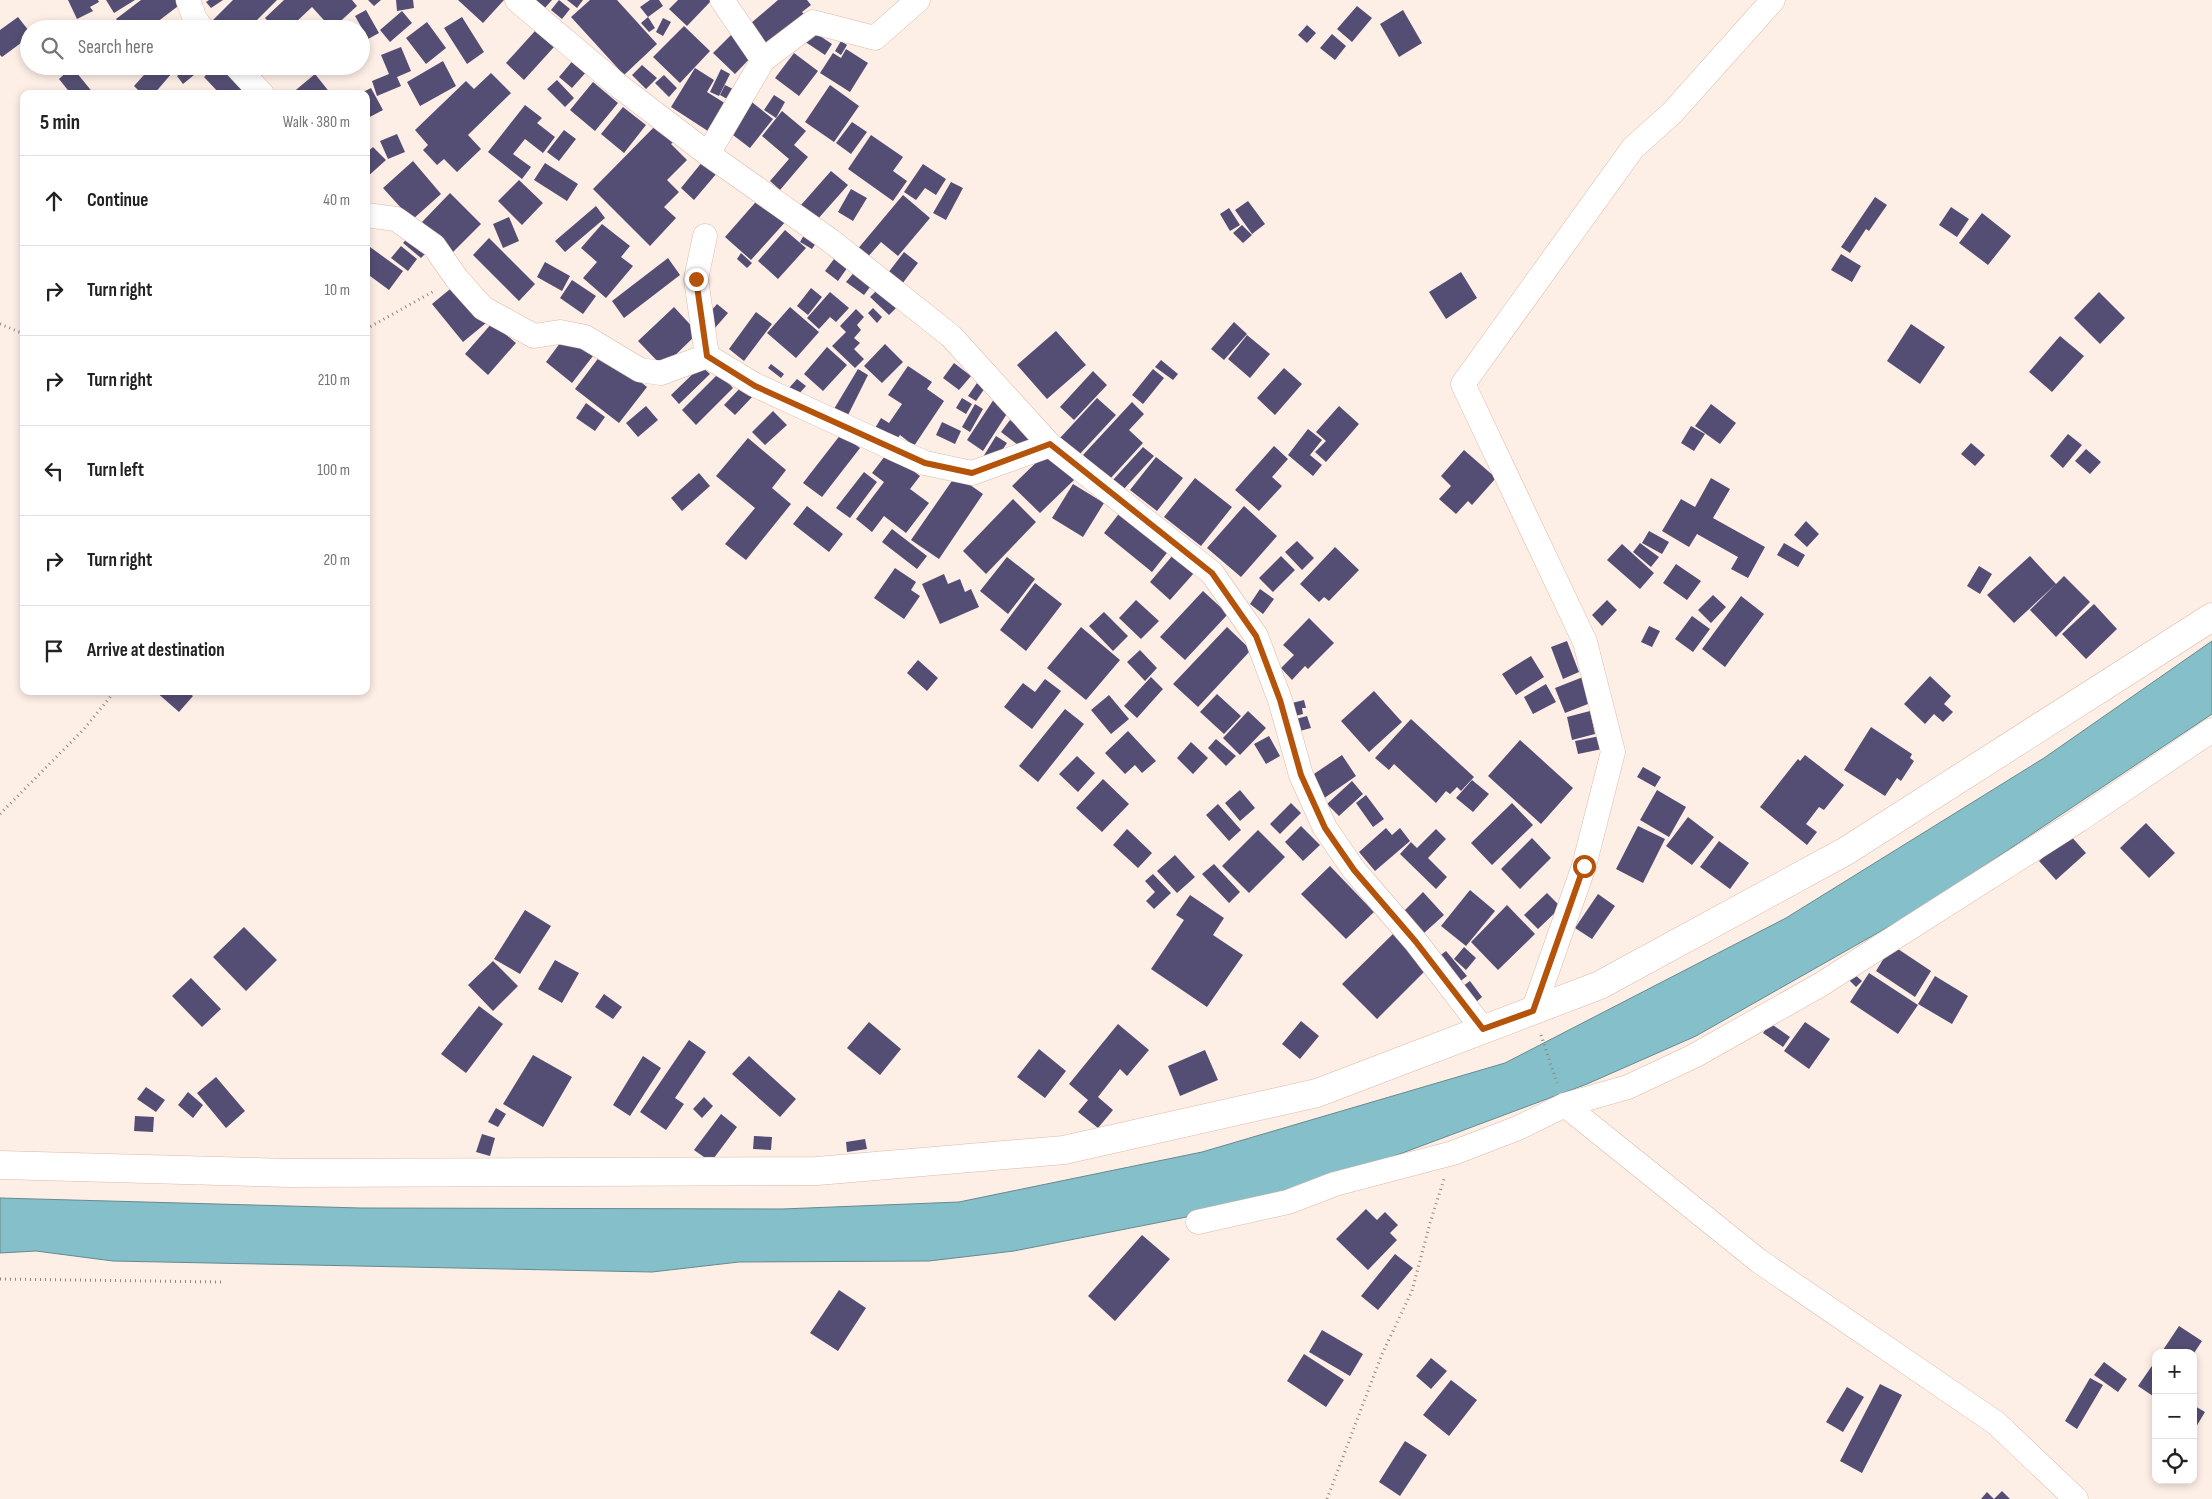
<!DOCTYPE html>
<meta charset="utf-8">
<style>
body{margin:0;font-family:"Sofia Sans Condensed",sans-serif;background:#f6f6f6;color:#222}
.controls{position:absolute;right:15px;bottom:15px;display:grid;overflow:hidden;border-radius:10px;box-shadow:0 2px 8px #0003}
.controls button{width:45px;height:45px;display:grid;place-items:center;padding:0;border:0;border-bottom:1px solid #e0e0e0;background:#fff;color:#222;font:25px sans-serif}
.stop{position:absolute;width:15px;height:15px;margin:-11px;border:4px solid #b45309;border-radius:50%;background:#fff}
.stop.end{background:#b45309;border-color:#fff;box-shadow:0 1px 5px #0008}
.list{margin:0;padding:0;list-style:none}
h2{display:flex;justify-content:space-between;align-items:center;height:65px;margin:0;padding:0 20px;font-size:21px}
h2 small{font-size:16px;font-weight:400;color:#767676}
.list li{display:grid;grid-template-columns:32px 1fr auto;gap:15px;align-items:center;box-sizing:border-box;height:90px;padding:0 20px;border-top:1px solid #e0e0e0}
.list b{display:block;font-size:19px;white-space:nowrap}
.list em{font-size:16px;font-style:normal;color:#767676}
.icon{flex:none;width:28px;height:28px;fill:none;stroke:currentColor;stroke-width:2;stroke-linecap:round;stroke-linejoin:round}
.map{position:relative;flex:none;width:2212px;height:1499px;overflow:hidden}
.search{position:absolute;background:#fff;box-shadow:0 2px 8px #0003;left:20px;top:20px;width:350px;height:55px;display:flex;align-items:center;gap:12px;box-sizing:border-box;padding:0 18px;border-radius:28px;color:#767676;font-size:19px}
.panel{position:absolute;background:#fff;box-shadow:0 2px 8px #0003;left:20px;top:90px;width:350px;height:605px;border-radius:10px}
.map>svg:first-child{display:block}
.water{fill:#85c0ca;stroke:#648a8f}
.building{fill:#554e74}
.lines{fill:none;stroke-linecap:round;stroke-linejoin:round}
.minor-casing{stroke:#ddbaa7;stroke-width:25}
.secondary-casing{stroke:#ddbaa7;stroke-width:29}
.path{stroke:#93867f;stroke-width:3;stroke-dasharray:1 4;stroke-linecap:butt}
.minor{stroke:#fff;stroke-width:24}
.secondary{stroke:#fff;stroke-width:28}
.route{stroke:#b45309;stroke-width:6}
</style>
<div class="map">
<svg width="2212" height="1499" viewBox="0 0 2212 1499">
<rect width="100%" height="100%" fill="#fdeee6"/>
<!-- water -->
<path class="water" d="M2212 641V714L1918 910 1696 1036 1587 1084 1381 1161 1222 1210 1014 1251 929 1261 739 1262 652 1272 113 1261 36 1251 0 1253V1198L360 1208 782 1209 959 1202 1202 1152 1505 1063 1786 918 2044 758Z"/>
<!-- building -->
<path class="building" d="M68 0H98L99 2 90 7 93 11 77 19Z
M106 0H135L114 13Z
M141 0H186L148 29H114L120 24 116 19Z
M209 0H223L211 8 206 2Z
M233 0H277L248 29H215L210 23Z
M284 0H352L357 6 332 29 312 7 295 23 300 29H275L265 18Z
M368 0H381L374 6Z
M396 0H413L414 8 397 11Z
M458 0H504L483 23Z
M534 0H552L544 9Z
M559 0 570 9 562 19 551 10Z
M567 0H583L577 8Z
M590 0H617L657 44 624 75 571 17Z
M650 0H659L663 6 648 17 640 7Z
M678 0H712L687 26 669 9Z
M778 0H807L811 5 802 12 808 19 766 55 744 29Z
M1357 6 1372 18 1352 42 1337 29Z
M366 10 379 33 368 39 355 16Z
M1403 10 1422 43 1399 57 1380 24Z
M402 11 412 23 390 42 380 30Z
M18 17 29 31V37L2 57 0 55V30Z
M462 17 484 52 467 64 444 28Z
M648 17 655 28 649 32 641 23Z
M663 18 671 22 663 36 656 32Z
M427 22 446 48 426 64 406 38Z
M1307 25 1316 33 1307 43 1298 35Z
M684 26 710 51 680 83 653 57Z
M811 30 832 44 825 55 804 41Z
M535 31 554 47 524 80 506 63Z
M733 33 755 53 735 74 713 53Z
M1332 34 1346 46 1335 60 1320 48Z
M841 41 847 45 841 55 835 51Z
M401 47 411 71 397 77 401 86 377 96 372 81 389 74 381 55Z
M846 49 868 63 850 92 820 73 833 53 841 58Z
M794 53 818 71 799 96 775 78Z
M575 58 588 70 572 88 559 77Z
M443 61 456 86 420 106 407 82Z
M642 65 657 78 646 89 632 75Z
M152 66H178L154 94H142L134 86Z
M189 66H205L183 84 177 76Z
M215 66H231L251 87 244 94H220L204 77Z
M72 67 94 94H71L59 79Z
M695 68 714 80 707 92 731 107 714 135 671 107Z
M721 69 730 74 719 96 710 92Z
M491 73 511 93 468 135 481 149 457 172 444 159 437 165 423 150 428 145 415 130 466 81 474 89Z
M315 74 331 94H291Z
M664 75 677 88 669 97 655 83Z
M557 80 574 98 565 107 547 89Z
M593 82 618 103 595 131 570 110Z
M725 85 735 90 729 100 720 95Z
M830 85 859 106 834 142 805 122Z
M371 88 383 110 366 119V94H359Z
M774 95 785 102 776 118 764 110Z
M748 99 773 119 750 148 725 129Z
M525 105 542 118 537 123 555 137 543 153 525 139 513 154 531 167 522 179 488 152Z
M623 107 646 125 624 153 601 134Z
M782 111 806 131 794 145 808 157 780 190 770 181 789 159 762 136Z
M660 121 677 139 671 144 687 160 667 180 679 192 664 207 676 218 650 246 593 189Z
M852 122 867 132 851 154 836 143Z
M564 130 576 139 559 161 547 152Z
M397 134 405 152 388 159 380 141Z
M871 135 903 157 893 171 907 181 893 201 848 169Z
M373 147 386 160 366 178V153Z
M413 161 441 194 412 220 383 188Z
M703 161 717 173 694 200 681 188Z
M545 163 578 184 567 201 534 180Z
M923 164 946 179 936 195 925 188 916 200 904 192Z
M831 171 848 185 817 220 801 205Z
M519 180 543 203 522 225 498 201Z
M951 182 963 188 946 220 933 213Z
M851 189 867 198 853 221 838 212Z
M450 193 481 224 452 253 422 222Z
M903 195 930 218 898 256 881 242 866 259 856 251Z
M761 196 787 220 751 260 725 237Z
M1875 197 1887 205 1869 231 1866 229 1850 253 1841 247Z
M1248 201 1265 224 1252 234 1235 210Z
M596 206 605 218 565 252 555 241Z
M1951 207 1969 219 1957 237 1939 225Z
M1229 208 1240 225 1230 231 1220 214Z
M1982 213 2011 236 1988 265 1959 243Z
M509 217 519 241 503 248 493 224Z
M602 224 630 246 621 257 633 266 606 298 583 278 597 262 581 248Z
M1242 225 1252 235 1243 243 1233 233Z
M785 230 806 248 778 279 758 261Z
M412 233 430 249 421 258 403 243Z
M804 235 816 243 812 249 800 242Z
M489 238 535 284 519 301 473 255Z
M401 246 417 259 408 271 391 258Z
M370 247 403 271 389 290 366 273V252Z
M904 252 918 263 902 284 888 273Z
M741 253 752 263 747 268 737 259Z
M1841 254 1861 266 1852 282 1831 270Z
M837 255 850 264 838 281 825 271Z
M668 258 680 275 624 318 612 301Z
M545 262 570 276 562 291 537 277Z
M856 270 873 283 864 295 846 282Z
M1461 272 1477 298 1446 319 1429 292Z
M572 280 596 296 583 314 560 298Z
M455 285 486 323 463 342 432 304Z
M882 285 900 304 889 315 870 297Z
M811 288 822 297 808 315 797 306Z
M830 292 849 308 836 322 830 317 819 329 807 318Z
M2099 292 2125 318 2100 344 2074 318Z
M717 304 728 313 715 328 704 319Z
M674 307 698 333 663 367 638 341Z
M790 307 819 332 796 358 767 333Z
M873 308 882 317 877 323 868 313Z
M856 309 864 317 857 325 861 330 854 338 860 343 854 349 864 359 855 368 832 346 846 332 840 326Z
M756 312 772 324 744 361 729 349Z
M1234 322 1247 334 1224 360 1211 349Z
M492 323 516 343 488 375 465 354Z
M1911 324 1945 347 1920 384 1887 361Z
M1056 331 1086 365 1047 399 1017 365Z
M566 335 593 356 572 383 546 362Z
M1247 335 1270 354 1250 378 1228 359Z
M2060 336 2084 356 2052 392 2029 372Z
M885 344 903 362 882 383 864 366Z
M827 347 847 365 823 391 804 374Z
M603 352 647 387 619 423 575 389Z
M1161 360 1178 374 1173 380 1155 367Z
M954 363 971 376 959 390 943 378Z
M771 364 784 374 781 378 768 368Z
M701 366 710 374 679 404 671 395Z
M908 366 932 382 927 389 944 401 914 446 900 435 894 443 874 430 881 418 889 423 902 404 888 395Z
M1284 368 1302 384 1275 415 1257 398Z
M858 369 868 375 847 417 834 409Z
M1153 369 1164 378 1143 404 1132 395Z
M1093 371 1107 385 1074 420 1060 407Z
M719 373 733 388 696 425 682 410Z
M797 379 806 386 797 396 789 388Z
M977 383 985 388 976 401 968 396Z
M743 385 754 395 735 415 724 405Z
M962 398 972 404 966 414 956 408Z
M1097 398 1116 415 1078 456 1060 438Z
M994 399 1010 409 983 451 967 440Z
M1132 402 1144 414 1129 430 1143 443 1109 480 1083 455Z
M586 403 605 417 595 431 576 418Z
M975 404 983 409 970 432 962 427Z
M1711 404 1736 423 1720 444 1695 426Z
M646 406 658 420 638 437 626 423Z
M1339 406 1359 424 1326 462 1315 452 1326 441 1316 432Z
M773 411 787 425 765 445 752 432Z
M1010 420 1035 438 1026 451 1001 432Z
M942 422 961 431 955 444 936 435Z
M1691 426 1705 434 1694 451 1681 443Z
M1308 429 1322 440 1310 455 1322 465 1313 476 1288 455Z
M841 434 860 448 822 497 803 483Z
M2068 434 2082 445 2063 468 2050 456Z
M996 436 1007 443 993 464 983 457Z
M748 438 786 470 772 488 791 504 746 560 725 544 755 508 716 476Z
M1971 443 1985 455 1975 466 1961 454Z
M1274 446 1288 459 1272 477 1282 486 1259 511 1235 490Z
M1143 447 1154 456 1123 490 1112 481Z
M2086 449 2101 462 2090 474 2075 461Z
M1464 450 1496 478 1472 505 1468 501 1456 514 1439 499 1451 486 1441 476Z
M888 452 920 476 910 489 929 503 906 533 884 516 872 532 856 519 884 482 872 473Z
M1047 452 1074 480 1040 513 1012 486Z
M1156 457 1183 478 1157 511 1130 490Z
M864 472 877 482 850 518 836 508Z
M699 473 710 486 682 511 671 498Z
M956 475 983 494 939 559 911 540Z
M1195 478 1232 507 1201 546 1164 517Z
M1711 478 1730 489 1713 518 1765 547 1748 578 1731 569 1738 557 1697 534 1689 547 1662 531 1681 499 1695 507Z
M1073 484 1104 503 1083 537 1052 518Z
M1013 499 1036 522 986 574 963 551Z
M807 506 843 534 829 552 793 524Z
M1244 506 1277 536 1241 577 1207 548Z
M1121 511 1170 549 1152 572 1104 533Z
M1806 521 1819 534 1807 547 1794 535Z
M892 529 927 556 917 569 882 542Z
M1649 531 1669 542 1662 554 1642 543Z
M1297 541 1314 558 1302 570 1285 552Z
M1640 543 1659 557 1651 567 1633 552Z
M1784 543 1805 555 1798 567 1777 555Z
M1622 544 1654 573 1640 589 1607 560Z
M1335 547 1359 570 1329 601 1324 597 1319 602 1300 584Z
M1173 555 1194 573 1170 600 1150 582Z
M1281 556 1295 570 1273 592 1259 578Z
M2030 556 2056 584 2014 623 1987 595Z
M1007 557 1035 579 1008 614 980 591Z
M1676 564 1701 581 1687 600 1663 583Z
M1979 566 1992 574 1980 594 1967 586Z
M895 568 916 582 911 590 920 596 904 619 874 598Z
M944 574 948 584 960 579 965 592 971 589 979 607 940 624 922 584Z
M2064 576 2090 602 2056 637 2030 610Z
M1035 583 1062 604 1026 651 1000 630Z
M1260 589 1274 599 1263 614 1250 604Z
M1203 591 1228 614 1185 660 1160 637Z
M1713 595 1726 607 1711 623 1698 610Z
M1741 596 1764 614 1725 667 1702 649Z
M1136 600 1159 621 1141 639 1119 618Z
M1607 600 1617 610 1602 626 1592 615Z
M2094 604 2117 629 2086 659 2062 634Z
M1104 612 1128 636 1113 651 1089 626Z
M1692 616 1710 629 1693 652 1675 639Z
M1309 618 1334 643 1308 669 1305 666 1292 680 1281 668 1294 655 1283 645Z
M1649 626 1660 631 1652 647 1641 642Z
M1081 627 1120 660 1086 700 1047 668Z
M1227 627 1251 650 1198 707 1173 684Z
M1567 641 1579 672 1563 679 1551 647Z
M1140 650 1157 668 1145 681 1127 662Z
M1531 656 1544 677 1516 695 1502 674Z
M918 660 938 678 927 691 907 673Z
M1930 676 1951 696 1944 704 1953 712 1943 722 1934 714 1925 724 1904 704Z
M1151 677 1163 689 1137 718 1124 706Z
M1583 677 1593 702 1565 713 1555 688Z
M1045 679 1061 691 1032 729 1004 707 1023 683 1035 692Z
M1546 684 1556 702 1533 714 1524 697Z
M155 691H187L193 696 179 712Z
M1374 691 1402 722 1369 752 1341 721Z
M1217 694 1241 716 1224 734 1200 712Z
M1109 695 1129 719 1111 734 1091 710Z
M1304 700 1306 708H1302L1303 714 1295 716 1292 703Z
M1065 709 1084 724 1038 782 1019 766Z
M1248 711 1266 728 1240 755 1223 738Z
M1590 711 1595 734 1572 740 1567 717Z
M1307 716 1311 728 1300 731 1296 719Z
M1411 719 1474 777 1461 791 1457 787 1450 794 1446 791 1436 803 1394 764 1389 770 1375 758Z
M1871 727 1912 754 1910 758 1914 761 1901 781 1897 778 1885 796 1844 770Z
M1128 731 1156 761 1142 773 1135 765 1125 774 1105 753Z
M1269 736 1280 756 1266 764 1254 744Z
M1600 736 1602 749 1578 754 1575 741Z
M1216 739 1236 756 1226 766 1208 748Z
M1520 740 1573 788 1541 824 1488 776Z
M1191 742 1208 758 1193 774 1177 758Z
M1342 755 1356 776 1323 799 1308 778Z
M1805 755 1844 785 1824 810 1819 807 1806 824 1817 832 1807 845 1760 807 1798 759 1800 761Z
M1077 756 1095 773 1078 792 1059 774Z
M1643 767 1661 777 1655 787 1637 777Z
M1103 779 1129 804 1102 832 1076 808Z
M1472 780 1489 794 1473 812 1456 798Z
M1352 781 1363 794 1339 816 1327 804Z
M1240 790 1255 808 1240 821 1225 803Z
M1657 790 1686 807 1669 837 1640 820Z
M1366 795 1384 819 1373 827 1356 803Z
M1291 803 1301 813 1280 834 1270 824Z
M1512 803 1533 825 1492 865 1471 843Z
M1218 804 1241 830 1229 841 1206 815Z
M1688 817 1714 837 1692 865 1666 846Z
M2146 823 2175 853 2149 878 2120 848Z
M1301 826 1320 845 1303 861 1285 842Z
M1638 826 1665 839 1643 883 1616 869Z
M1386 828 1392 835 1400 828 1410 841 1375 871 1359 852Z
M1127 829 1152 853 1138 868 1113 845Z
M1436 829 1446 839 1428 858 1447 877 1436 889 1400 854 1411 842 1417 848Z
M1258 830 1285 857 1249 893 1222 866Z
M2069 834 2086 853 2056 880 2039 861Z
M1532 838 1551 858 1520 889 1501 869Z
M1719 841 1749 863 1730 889 1700 867Z
M1175 855 1195 877 1177 893 1157 871Z
M1214 864 1240 892 1229 903 1202 874Z
M1330 866 1374 912 1346 939 1301 894Z
M1153 874 1171 893 1154 909 1146 901 1155 892 1145 881Z
M1470 890 1495 911 1466 946 1441 926Z
M1423 892 1444 915 1424 933 1404 911Z
M1547 893 1561 907 1538 929 1524 915Z
M1598 894 1615 906 1592 939 1575 928Z
M1190 895 1224 918 1213 935 1243 955 1207 1007 1151 969 1184 920 1176 915Z
M1507 905 1535 934 1498 970 1471 942Z
M525 910 551 926 520 974 494 959Z
M244 927 277 960 246 991 213 957Z
M1395 932 1429 967 1377 1019 1342 984Z
M1892 945 1931 971 1915 997 1876 971Z
M1464 947 1476 958 1466 970 1454 959Z
M1446 951 1467 976 1458 983 1438 957Z
M555 960 579 973 562 1003 538 989Z
M493 961 518 986 493 1011 468 985Z
M1853 973 1862 981 1856 987 1848 979Z
M1869 973 1918 1005 1898 1034 1850 1002Z
M1935 976 1968 996 1952 1024 1918 1004Z
M191 978 221 1009 202 1027 172 996Z
M1470 981 1482 997 1475 1003 1463 986Z
M604 994 622 1007 613 1019 595 1007Z
M479 1006 503 1024 466 1073 441 1054Z
M1301 1021 1319 1036 1300 1059 1282 1044Z
M869 1022 901 1049 880 1075 847 1048Z
M1805 1022 1830 1039 1809 1069 1784 1051Z
M1770 1023 1790 1037 1783 1047 1763 1033Z
M1118 1024 1149 1050 1127 1076 1120 1069 1098 1097 1113 1110 1098 1128 1078 1112 1088 1100 1069 1084Z
M689 1040 706 1052 675 1098 684 1104 666 1130 640 1112Z
M1039 1049 1066 1071 1045 1098 1017 1077Z
M1205 1050 1218 1080 1180 1096 1168 1066Z
M533 1055 572 1077 543 1127 503 1104Z
M643 1056 661 1068 630 1116 613 1105Z
M749 1056 796 1099 780 1117 732 1074Z
M216 1077 245 1111 226 1128 197 1093Z
M146 1087 165 1100 156 1112 137 1099Z
M188 1092 203 1105 193 1118 178 1105Z
M704 1097 713 1106 702 1118 693 1109Z
M496 1108 506 1114 498 1127 488 1122Z
M721 1114 737 1127 711 1162 694 1150Z
M135 1116 154 1117 153 1132 134 1131Z
M482 1134 495 1138 490 1156 476 1152Z
M754 1136 772 1137 771 1150 753 1149Z
M865 1139 867 1149 847 1152 846 1142Z
M1366 1209 1377 1220 1385 1212 1398 1225 1390 1233 1397 1240 1368 1270 1336 1239Z
M1142 1235 1170 1259 1115 1321 1088 1296Z
M1395 1254 1413 1268 1378 1310 1361 1296Z
M839 1290 866 1308 838 1351 810 1333Z
M2179 1326 2202 1341 2194 1353H2161Z
M1322 1330 1363 1354 1350 1376 1309 1352Z
M1304 1354 1344 1380 1326 1407 1287 1381Z
M1431 1358 1447 1371 1431 1389 1416 1376Z
M2156 1360V1398L2138 1386Z
M2104 1362 2127 1379 2118 1392 2094 1375Z
M2090 1378 2103 1385 2077 1429 2065 1421Z
M1451 1380 1477 1400 1449 1436 1423 1415Z
M1880 1384 1902 1395 1862 1473 1840 1461Z
M1847 1387 1864 1397 1843 1432 1826 1422Z
M2193 1405 2205 1412 2193 1432Z
M1405 1441 1427 1455 1400 1496 1379 1482Z
M2002 1491 2010 1499H1994Z
M1987 1492 1994 1499H1981Z"/>
<g class="lines">
<defs>
<path id="minor" d="M188 0 195 19 202 29
M517 0 619 86 708 154 831 241 951 336 1050 445 1212 573 1256 636 1280 700 1301 775 1325 828 1354 870 1416 942 1483 1029
M763 60 813 22 875 38 918 0
M236 66 262 94
M708 154 763 60 722 0
M366 215 396 219 434 246 457 279 483 308 534 336 560 332 585 337 640 370 661 373 707 356 755 385 925 463 972 473 1050 445
M705 236 696 279 707 356
M1533 1011 1584 866 1613 752 1585 642 1463 384 1633 148 1672 113 1773 0
M1565 1105 1759 1261 1996 1423 2076 1499
M1198 1222 1288 1202 1335 1184 1453 1153 1518 1128 1565 1105 1628 1087 1694 1056 1820 985 2079 820 2212 730"/>
<path id="secondary" d="M0 1165 289 1173 817 1171 1064 1150 1317 1093 1600 985 1846 851 2212 617"/>
</defs>
<!-- minor casing -->
<use href="#minor" class="minor-casing"/>
<!-- secondary casing -->
<use href="#secondary" class="secondary-casing"/>
<!-- path -->
<path class="path" d="M0 324 24 334
M366 329 436 290
M0 814 84 729 115 691
M1541 1035 1557 1083
M0 1279 221 1282
M1327 1499 1382 1354 1412 1291 1430 1223 1444 1179"/>
<!-- minor -->
<use href="#minor" class="minor"/>
<!-- secondary -->
<use href="#secondary" class="secondary"/>
</g>
<g class="lines">
<!-- route -->
<path class="route" d="M696 279 707 356 755 386 925 463 972 473 1050 444 1212 573 1256 636 1280 700 1301 775 1325 828 1354 870 1416 942 1483 1029 1533 1011 1584 866"/>
</g>
</svg>
<div class="controls">
<button>+</button>
<button>−</button>
<button><svg class="icon" aria-label="locate" viewBox="0 0 24 24"><circle cx="12" cy="12" r="6"/><path d="M12 2v4M12 18v4M2 12h4M18 12h4"/></svg></button>
</div>
<div class="stop" style="left:1584px;top:866px"></div>
<div class="stop end" style="left:696px;top:279px"></div>
<div class="search"><svg class="icon" aria-label="search" viewBox="0 0 24 24"><circle cx="10" cy="10" r="6"/><path d="M15 15l6 6"/></svg>Search here</div>
<section class="panel">
<h2>5 min<small>Walk · 380 m</small></h2>
<ul class="list">
<li><svg class="icon" aria-label="ahead" viewBox="0 0 24 24"><path d="M12 20V5M6 11l6-6 6 6"/></svg><div><b>Continue</b></div><em>40 m</em></li>
<li><svg class="icon" aria-label="right" viewBox="0 0 24 24"><path d="M7 20v-9h11M14 6l5 5-5 5"/></svg><div><b>Turn right</b></div><em>10 m</em></li>
<li><svg class="icon" aria-label="right" viewBox="0 0 24 24"><path d="M7 20v-9h11M14 6l5 5-5 5"/></svg><div><b>Turn right</b></div><em>210 m</em></li>
<li><svg class="icon" aria-label="left" viewBox="0 0 24 24"><path d="M17 20v-9H6M10 6l-5 5 5 5"/></svg><div><b>Turn left</b></div><em>100 m</em></li>
<li><svg class="icon" aria-label="right" viewBox="0 0 24 24"><path d="M7 20v-9h11M14 6l5 5-5 5"/></svg><div><b>Turn right</b></div><em>20 m</em></li>
<li><svg class="icon" aria-label="arrive" viewBox="0 0 24 24"><path d="M6 21V4h12l-3 4 3 4H6"/></svg><div><b>Arrive at destination</b></div></li>
</ul>
</section>
</div>
